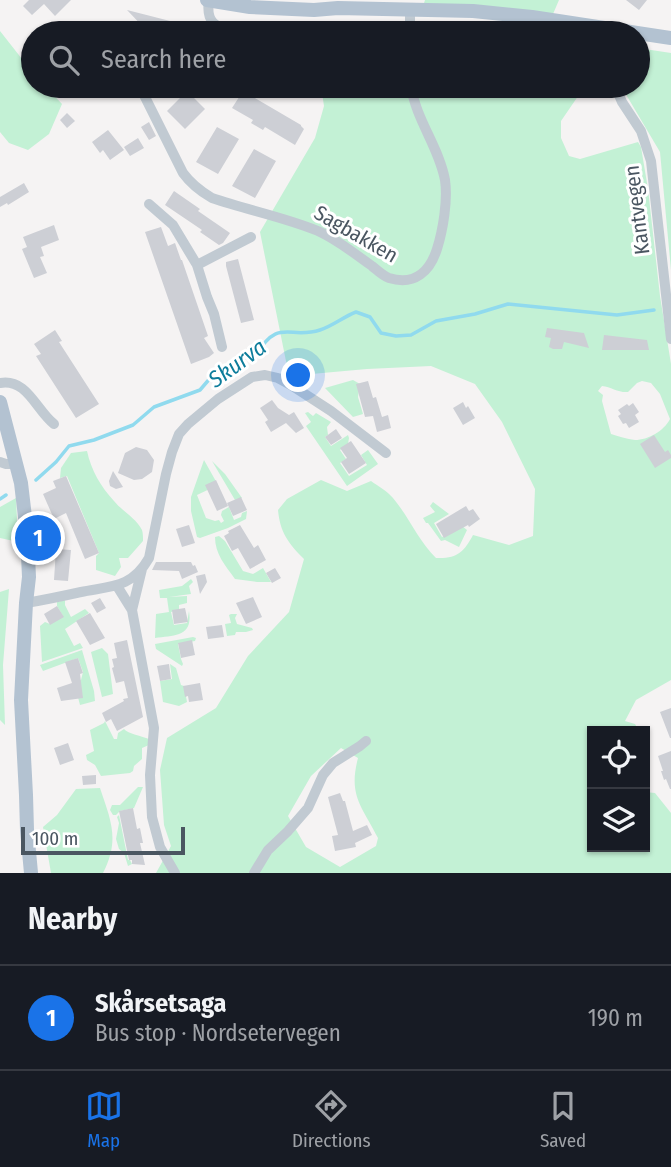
<!DOCTYPE html>
<meta charset="utf-8">
<style>
body{margin:0;font-family:"Fira Sans Condensed",sans-serif;background:#20242c;color:#f1f3f6}
.controls{position:absolute;right:21px;bottom:21px;display:grid;overflow:hidden;border-radius:0px;box-shadow:0 2px 5px #0004}
.controls button{width:63px;height:63px;display:grid;place-items:center;padding:0;border:0;border-bottom:2px solid #363941;background:#171b24;color:#f1f3f6;font:35px sans-serif}
.scale{position:absolute;left:21px;bottom:18px;width:164px;box-sizing:border-box;padding-left:7px;border:4px solid #4a5661;border-top:0;font-size:19px;line-height:24px;white-space:nowrap;color:#4a5661;-webkit-text-stroke:5px #fff;paint-order:stroke}
.you{position:absolute;left:299px;top:376px;width:24px;height:24px;margin:-18px;border:5px solid #fff;border-radius:50%;background:#1a73e8;box-shadow:0 0 0 10px #1a73e833}
.badge{display:grid;place-items:center;width:46px;height:46px;border-radius:50%;background:#1a73e8;color:#fff;font-size:23px;font-weight:700}
.pin{position:absolute;translate:-50% -50%;border:4px solid #fff;box-shadow:0 2px 7px #0006}
.list{margin:0;padding:0;list-style:none}
h2{display:flex;justify-content:space-between;align-items:center;height:91px;margin:0;padding:0 28px;font-size:30px}
h2 small{font-size:23px;font-weight:400;color:#9ea1a6}
.list li{display:grid;grid-template-columns:46px 1fr auto;gap:21px;align-items:center;box-sizing:border-box;height:105px;padding:0 28px;border-top:2px solid #363941}
.list b{display:block;font-size:26px;white-space:nowrap}
.list p{margin:0;font-size:23px;white-space:nowrap;color:#9ea1a6}
.list em{font-size:23px;font-style:normal;color:#9ea1a6}
.icon{flex:none;width:38px;height:38px;fill:none;stroke:currentColor;stroke-width:2;stroke-linecap:round;stroke-linejoin:round}
.map{position:relative;flex:none;width:671px;height:873px;overflow:hidden}
.search{position:absolute;background:#171b24;box-shadow:0 2px 5px #0004;left:21px;right:21px;top:21px;height:77px;display:flex;align-items:center;gap:18px;box-sizing:border-box;padding:0 24px;border-radius:38px;color:#9ea1a6;font-size:26px}
.sheet{height:196px;background:#171b24}
nav{display:flex;justify-content:space-around;align-items:center;box-sizing:border-box;height:98px;border-top:2px solid #363941;background:#171b24;font-size:19px;color:#9ea1a6}
nav a{display:grid;justify-items:center;gap:4px}
nav .on{color:#1a73e8}
.map>svg:first-child{display:block}
.green{fill:#c3f1d5;fill-rule:evenodd}
.lines{fill:none;stroke-linecap:round;stroke-linejoin:round}
.stream{stroke:#90daee;stroke-width:3.5}
.building{fill:#cdcfd5}
.minor{stroke:#c1cad2;stroke-width:10}
.major{stroke:#b3c2d1;stroke-width:14}
.labels{text-anchor:middle;dominant-baseline:central;stroke-width:6;stroke-linejoin:round;paint-order:stroke}
.street-label{font-size:21px;fill:#4a5661;stroke:#fff}
.water-label{font-size:23px;font-style:italic;fill:#0c7c9b;stroke:#fff}
</style>
<div class="map">
<svg width="671" height="873" viewBox="0 0 671 873">
<rect width="100%" height="100%" fill="#f5f3f3"/>
<!-- green -->
<path class="green" d="M425 0H559L553 14 424 3Z
M0 31 33 73V86H45L62 104 49 134 28 150 9 143 0 132Z
M638 48 671 53V270L660 152 621 86H638Z
M321 86H585L561 121V138L569 156 580 159 638 142 641 147 648 189 660 296 671 364V680L636 700 625 721 635 724 639 731H592V847H645V792L655 793 671 813V873H156L171 846 164 825 160 770 167 738 216 708 248 656 289 612 304 559C288 543 280 532 278 510L287 499 321 480 347 491 371 481C378 486 387 491 393 498 409 517 418 540 436 558 457 559 464 552 473 535L509 545 533 536 535 489 502 422 475 384 431 366 367 369 289 376 260 232 315 138 324 106ZM642 381 651 383 660 394 670 419C664 431 648 440 635 440 627 439 618 436 611 434L602 401 603 395 598 391 602 386C611 387 619 393 628 392L637 383ZM341 748 358 758C348 796 362 806 378 838L376 846 340 867 306 847 288 816 311 776Z
M353 380 360 384 358 397 363 414 353 417 325 388Z
M308 412 313 416 316 413 331 422 327 427 328 435 325 437 331 446 345 437 348 435 349 438 348 444 340 450 346 459 340 463 349 476 367 465 361 455 368 450 378 464 347 486 306 426 311 422 305 413Z
M87 451C91 470 101 487 114 501 122 511 136 518 142 530 143 533 143 537 143 541L128 558H119L121 567 115 576 96 570V556L99 553 67 476 60 478 61 468 71 453Z
M204 460 218 485 197 495 206 518 215 521 219 520 221 523 224 521 221 515 222 511 229 507 234 520 241 517 242 513 247 511 246 519 228 528 200 538 197 537 191 511V497Z
M212 461 225 474 242 498 235 500Z
M16 498 18 542 0 538V507Z
M433 502 449 514 434 523 442 537 457 529V522L467 530 459 547 445 540 441 541 428 523H426L423 518 435 512 430 506Z
M219 536 225 541 243 571 253 574 263 568 271 582H257L235 579C225 565 215 554 215 537Z
M191 579 193 582 189 586 191 594 169 597 187 596V603L179 605V610L171 612 174 625 187 623 189 611C193 637 175 635 155 638L156 614 169 612 167 598H160L159 590 182 586Z
M9 589 3 665 5 725 0 720V592Z
M65 600V605L71 617 85 609 89 613 65 629 74 646 80 643 83 648 42 662 40 626 45 622 50 624 63 616 57 606V602Z
M231 614H237L235 618 237 624 252 628 253 630 246 632H236L235 635 227 636 225 624 231 623 229 615Z
M193 637 196 638 195 641 178 644 181 659 183 664 182 666 156 649 155 644Z
M102 648 108 654 113 694 102 697 91 652Z
M82 650 94 691 95 701 80 705 74 682 81 680 83 672 78 658 43 671 40 665Z
M170 664 176 668 181 685 184 686 187 702 179 706 163 702 160 681 172 679Z
M105 721 114 739H117L118 733 124 729C128 734 142 736 149 739V745L142 748V759L134 766 133 771 130 773 101 776 95 765 87 760 86 755 94 751 90 730 104 723Z
M138 787H143L134 808 120 811 116 815H113L110 810 112 805H120Z
M100 788C111 821 120 840 103 873H51L43 827 57 815 76 789Z
M119 815 128 860H130L132 864 128 866 124 853 119 849 116 839 119 823 117 817Z"/>
<g class="lines">
<!-- stream -->
<path class="stream" d="M36 480 56 462 69 446 94 440 133 425 154 407 200 390 212 376 232 362 256 355C279 317 289 340 320 330 333 326 343 317 356 312L370 317 381 333 396 336 411 335 436 321 475 314 508 304 617 315 654 310
M0 499 6 495"/>
</g>
<!-- building -->
<path class="building" d="M29 0H71L55 16 44 4 32 15 23 6Z
M626 0H647L639 10Z
M127 10 174 22 185 33H155L151 30 148 32Z
M187 91 205 109 185 129 167 111Z
M243 91 301 125V126L304 129 295 145 265 127 263 130 251 123 253 120 232 108Z
M67 113 75 121 67 128 60 120Z
M149 122 156 136 149 140 141 127Z
M217 127 239 139 218 174 196 162Z
M108 130 124 150 110 160 103 150 100 153 92 142Z
M138 138 144 148 130 156 124 147Z
M254 149 276 161 255 198 232 186Z
M24 183 29 192 8 205 7 203 0 207V197Z
M174 191 200 209 198 211 230 233 223 243 219 245 200 232 202 230 165 205Z
M54 225 59 240 41 247 44 256 40 257 47 273 34 278 22 249 27 247 23 237Z
M161 227 168 246 175 243 181 260H182L208 336 204 338 214 353 209 357 191 364 145 232Z
M238 259 254 320 241 323 226 266V262Z
M547 328 584 333 589 348 564 342 562 349H553L549 347 551 338 545 337Z
M55 330 62 341 59 342 99 404 76 418 36 356 41 354 34 344Z
M604 335 647 340 649 350H602Z
M368 381 373 398 376 397 382 417 388 415 391 428 377 432 373 416 365 417 356 384Z
M272 400 278 408 289 415 294 412 304 428 296 433 286 423 271 432 265 422 268 420 260 408Z
M463 402 466 408 468 406 475 418 463 425 453 408Z
M633 403 639 412 635 415 639 422 629 428 626 423 623 424 618 416 621 414 618 410 627 404 629 406Z
M336 429 342 438 331 445 325 437Z
M654 435 665 452 668 450 671 455V458L655 468 640 444Z
M351 441 366 463 349 474 341 462 347 458 340 448Z
M136 447 147 450 154 460 152 472 142 479 134 480 118 473 125 453Z
M113 471 123 487 116 489 110 486 109 481Z
M66 476 99 553 85 559 66 513 54 519 43 494 56 488 53 481Z
M216 480 228 506 217 511 205 485Z
M241 497 247 510 233 516 227 503Z
M466 506 469 511 473 509 480 519 469 527 468 525 444 538 436 524Z
M189 525 195 543 182 547 176 529Z
M240 525 254 548 258 545 266 560 250 569 238 548 232 551 224 536 229 533 228 531Z
M56 549 71 550 68 581 54 580Z
M156 562H191L193 566 195 565 198 572 182 579 179 571 152 570Z
M275 568 281 578 272 583 266 573Z
M205 574 207 582 200 594 196 576Z
M253 597 262 617 246 624 236 603Z
M100 598 106 608 97 613 91 603Z
M57 606 64 617 50 625 44 614Z
M185 608 188 622 174 624 172 610Z
M90 613 105 638 90 645 76 621Z
M222 625 224 637 208 639 206 627Z
M127 640 143 717 117 731 111 719 106 722 102 713 124 701 123 699 128 698 124 681 116 683 112 668 114 667 112 659 117 658 114 643Z
M192 640 195 655 181 658 178 643Z
M78 658 83 673 80 674 83 698 61 701 57 688 72 683 65 662Z
M169 664 171 679 160 681 157 666Z
M200 683 203 700 189 702 188 696 185 697 183 686Z
M671 708V738H670L660 712Z
M68 743 74 760 60 765 54 748Z
M671 751V789H670L666 779 664 780 661 771H663L658 756Z
M96 775V784L83 785 82 776Z
M340 793 343 801H345L353 831 367 825 372 835 355 843 356 847 335 851 332 836 338 835 328 797Z
M133 808 137 829 140 828 143 843H140L145 865 132 864V860H129L119 811Z"/>
<g class="lines">
<!-- minor -->
<path class="minor" d="M209 0C205 27 219 27 240 33
M410 9V33
M136 86 143 93 183 173C191 184 200 191 212 198 247 210 284 217 318 231 338 240 355 254 372 266 377 270 383 276 389 278 415 286 430 271 437 249 443 230 448 200 445 180 439 147 416 120 411 86
M615 86 622 102 641 131 651 161 671 339
M149 204 173 225 197 265
M222 347 214 314 207 297 197 265 251 237
M0 383C27 378 36 410 54 424
M0 462 6 464H16
M117 586 132 610 154 728 150 775 152 817 160 847 175 873
M26 603C44 600 63 596 81 592 111 586 132 588 149 558L166 474 172 452 179 434 188 424 218 399 252 377 265 375 278 378 291 385 331 411 386 453
M132 610 142 569
M254 873 268 850 288 831 308 808 323 775 333 763 360 746 366 741"/>
<!-- major -->
<path class="major" d="M207 0 250 7 314 10 338 8 473 11 532 17 671 38
M0 402 21 483 27 534 29 577 26 603 21 700 26 795 27 830 31 873"/>
</g>
<g class="labels">
<!-- street labels -->
<g class="street-label">
<text transform="translate(637 210) rotate(-97)">Kantvegen</text>
<text transform="translate(356 234) rotate(30)">Sagbakken</text>
</g>
<!-- water labels -->
<g class="water-label">
<text transform="translate(237 363) rotate(-36)">Skurva</text>
</g>
</g>
</svg>
<div class="controls">
<button><svg class="icon" aria-label="locate" viewBox="0 0 24 24"><circle cx="12" cy="12" r="6"/><path d="M12 2v4M12 18v4M2 12h4M18 12h4"/></svg></button>
<button><svg class="icon" aria-label="layers" viewBox="0 0 24 24"><path d="M12 4l9 5-9 5-9-5zM3 14l9 5 9-5"/></svg></button>
</div>
<div class="scale">100 m</div>
<div class="you"></div>
<div class="pin badge" style="left:38px;top:538px">1</div>
<div class="search"><svg class="icon" aria-label="search" viewBox="0 0 24 24"><circle cx="10" cy="10" r="6"/><path d="M15 15l6 6"/></svg>Search here</div>
</div>
<section class="sheet">
<h2>Nearby<small></small></h2>
<ul class="list">
<li><span class="badge">1</span><div><b>Skårsetsaga</b><p>Bus stop · Nordsetervegen</p></div><em>190 m</em></li>
</ul>
</section>
<nav>
<a class="on"><svg class="icon" aria-label="map" viewBox="0 0 24 24"><path d="M3 6l6-2 6 2 6-2v14l-6 2-6-2-6 2zM9 4v14M15 6v14"/></svg>Map</a>
<a><svg class="icon" aria-label="directions" viewBox="0 0 24 24"><path d="M12 3l9 9-9 9-9-9zM9 14v-3h6M13 9l2 2-2 2"/></svg>Directions</a>
<a><svg class="icon" aria-label="saved" viewBox="0 0 24 24"><path d="M7 4h10v16l-5-4-5 4z"/></svg>Saved</a>
</nav>
